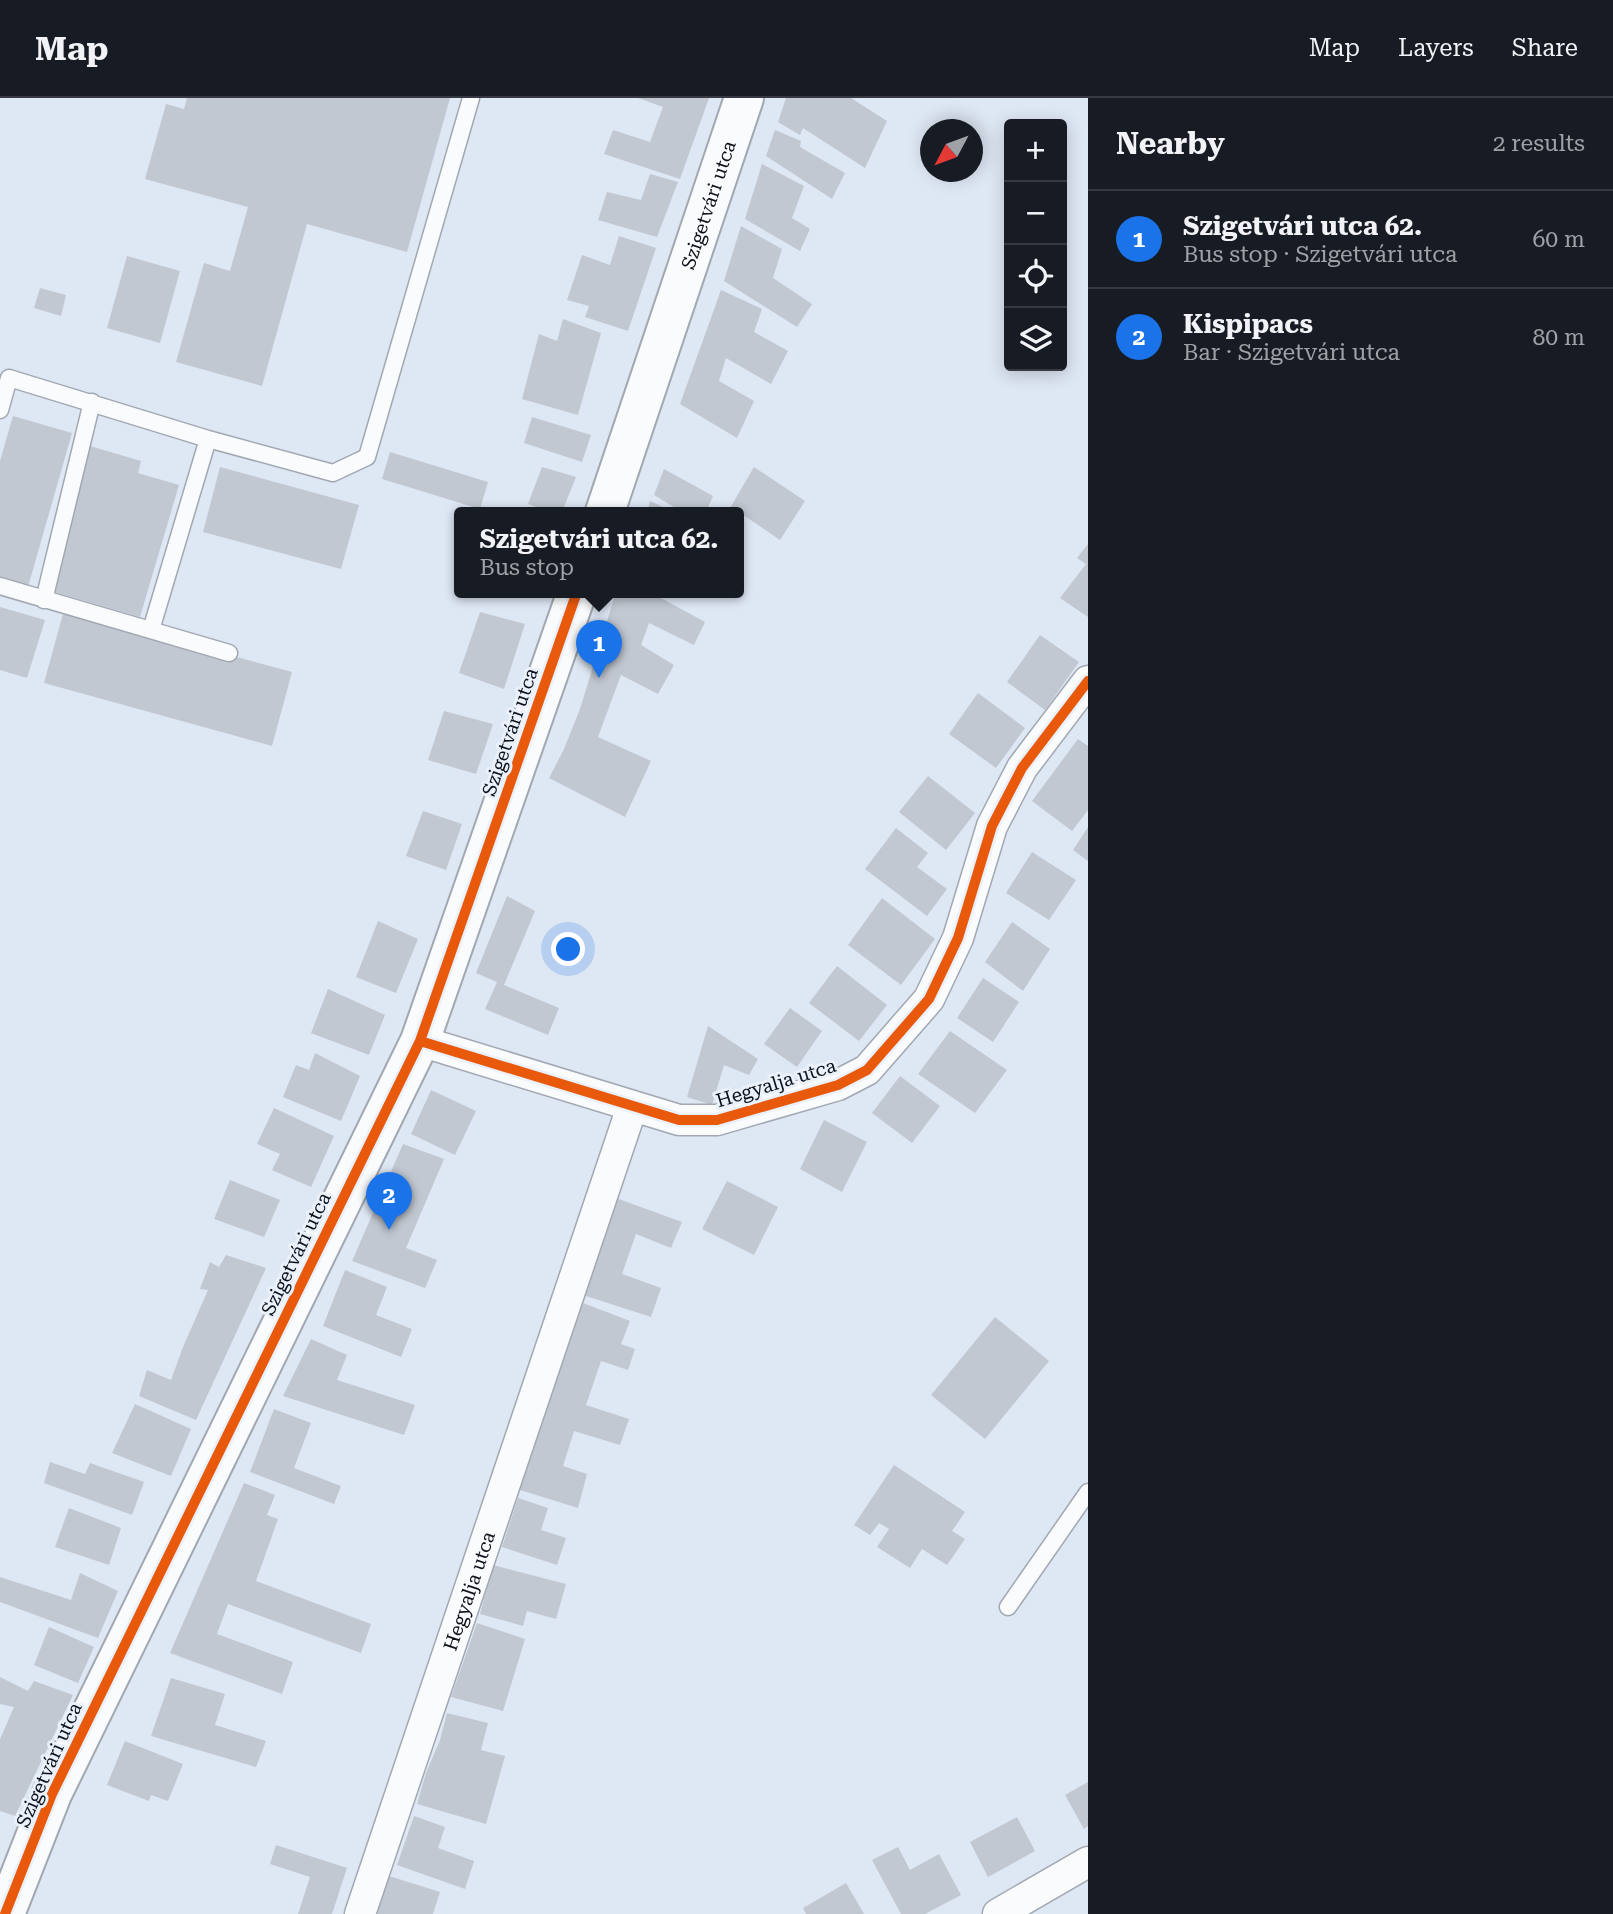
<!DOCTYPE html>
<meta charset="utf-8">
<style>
body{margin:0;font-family:"Roboto Serif",serif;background:#242831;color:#f1f3f6}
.controls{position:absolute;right:21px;top:21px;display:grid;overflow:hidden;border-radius:7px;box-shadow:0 4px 18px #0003}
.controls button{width:63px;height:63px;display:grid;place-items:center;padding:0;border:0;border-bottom:2px solid #363941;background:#171b24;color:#f1f3f6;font:35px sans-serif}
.compass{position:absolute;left:920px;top:21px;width:63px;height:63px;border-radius:50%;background:#171b24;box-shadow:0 4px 18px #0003;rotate:229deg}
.you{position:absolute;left:569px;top:852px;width:24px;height:24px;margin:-18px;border:5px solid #fff;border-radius:50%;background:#1a73e8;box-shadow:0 0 0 10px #1a73e833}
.badge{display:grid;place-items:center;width:46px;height:46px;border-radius:50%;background:#1a73e8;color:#fff;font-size:23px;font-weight:700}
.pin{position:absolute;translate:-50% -58px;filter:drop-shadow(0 2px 4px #0008)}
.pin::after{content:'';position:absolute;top:37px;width:24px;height:21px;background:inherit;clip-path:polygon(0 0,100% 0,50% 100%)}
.popup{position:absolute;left:454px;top:409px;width:290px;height:91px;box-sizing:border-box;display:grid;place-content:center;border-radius:7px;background:#171b24;filter:drop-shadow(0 2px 5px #0005);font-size:23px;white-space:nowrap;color:#9ea1a6}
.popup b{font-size:26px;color:#f1f3f6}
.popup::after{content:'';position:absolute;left:50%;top:100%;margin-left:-14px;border:14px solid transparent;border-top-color:#171b24}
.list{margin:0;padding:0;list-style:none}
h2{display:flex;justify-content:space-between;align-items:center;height:91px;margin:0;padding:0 28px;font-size:30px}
h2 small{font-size:23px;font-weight:400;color:#9ea1a6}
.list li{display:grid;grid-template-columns:46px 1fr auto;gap:21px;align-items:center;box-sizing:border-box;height:98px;padding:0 28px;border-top:2px solid #363941}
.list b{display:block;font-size:26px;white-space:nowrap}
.list p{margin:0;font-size:23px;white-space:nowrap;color:#9ea1a6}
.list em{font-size:23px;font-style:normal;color:#9ea1a6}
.icon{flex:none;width:38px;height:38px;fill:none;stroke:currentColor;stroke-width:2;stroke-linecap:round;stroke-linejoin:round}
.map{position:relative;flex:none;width:1088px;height:1816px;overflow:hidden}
header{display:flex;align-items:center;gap:42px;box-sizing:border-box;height:98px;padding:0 35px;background:#171b24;border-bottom:2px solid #363941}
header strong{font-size:33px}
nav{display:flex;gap:38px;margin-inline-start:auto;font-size:24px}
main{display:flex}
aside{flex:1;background:#171b24}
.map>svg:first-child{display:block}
.building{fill:#c2c8d2}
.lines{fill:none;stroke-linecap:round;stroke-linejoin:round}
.lane-casing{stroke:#a1a8b1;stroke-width:19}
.street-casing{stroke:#a1a8b1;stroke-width:33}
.secondary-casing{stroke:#a1a8b1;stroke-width:42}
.lane{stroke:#fafbfd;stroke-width:16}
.street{stroke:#fafbfd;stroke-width:30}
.secondary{stroke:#fafbfd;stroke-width:38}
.cycleway-casing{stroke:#ebf1fb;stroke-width:15}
.cycleway{stroke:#e8590c;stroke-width:10}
.labels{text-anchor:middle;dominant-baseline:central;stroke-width:6;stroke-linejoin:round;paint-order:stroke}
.street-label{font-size:19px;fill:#0d121a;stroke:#ebf1fb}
</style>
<header>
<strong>Map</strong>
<nav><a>Map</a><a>Layers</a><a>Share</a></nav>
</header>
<main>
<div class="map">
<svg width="1088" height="1816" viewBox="0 0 1088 1816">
<rect width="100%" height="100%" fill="#dee7f4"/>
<!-- building -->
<path class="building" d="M187 0H450L407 154 307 126 262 288 176 264 204 165 230 173 248 109 145 81 166 6 184 11Z
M638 0H709L680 81 604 56 613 32 650 44 663 9Z
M786 0H851L887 23 865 70 803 30 800 37 778 24Z
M775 32 801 43 800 49 845 75 832 101 766 58Z
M762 66 804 88 792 120 810 131 800 153 745 121Z
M650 76 678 84 657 139 598 122 607 94 641 102Z
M741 128 782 151 773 180 812 206 797 229 724 183Z
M619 138 656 150 628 233 585 219 589 208 567 202 582 157 610 167Z
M127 158 180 173 160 245 107 230Z
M40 190 66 197 61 218 34 210Z
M721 192 762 211 754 234 788 253 771 286 726 260 719 283 754 303 737 340 680 306Z
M563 221 601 235 578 317 522 301 539 236 557 243Z
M13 318 72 335 28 489 0 481V363Z
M532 319 591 337 582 364 524 345Z
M90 348 141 363 138 375 179 387 140 519 48 492Z
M390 354 488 384 480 411 382 381Z
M220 369 359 407 341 471 203 434Z
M542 369 576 379 562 414H550L528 406Z
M754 369 805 403 780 442 739 414 730 410Z
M664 371 713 398 706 414H682L654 397Z
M650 403 674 414H647Z
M1088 446V519L1060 500 1086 466 1077 460Z
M616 494H650L705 524 694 547 649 525 641 547 674 567 658 596 621 577 598 639 651 663 625 719 549 680 564 651 580 611Z
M0 509 45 522 27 580 0 572Z
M64 512 292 574 272 648 44 585Z
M480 514 525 526 504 591 459 575Z
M1040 537 1079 564 1045 612 1007 584Z
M978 595 1025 630 996 670 949 636Z
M444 613 493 626 476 676 428 662Z
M1078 641 1088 648V712L1072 733 1032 703Z
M928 678 975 715 946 752 899 714Z
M423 713 462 726 446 772 406 758Z
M1088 729V763L1073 752Z
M896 730 928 755 917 769 947 791 927 818 865 771Z
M1032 754 1076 782 1049 822 1006 795Z
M507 798 535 813 504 887 559 910 548 937 485 911 497 884 476 875Z
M882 800 935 841 901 887 848 847Z
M378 823 418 841 396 895 356 879Z
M1012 824 1050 851 1023 893 985 864Z
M837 868 887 907 859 943 809 905Z
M983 880 1019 904 993 944 957 920Z
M328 891 385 917 369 957 311 935Z
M790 910 822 933 797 969 764 946Z
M708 928 758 961 749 977 724 967 712 1007 687 999Z
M950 933 1007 972 975 1015 918 976Z
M315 955 360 978 341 1023 283 999 296 967 309 972Z
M900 978 940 1008 912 1045 872 1015Z
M431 992 476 1013 455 1057 411 1036Z
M274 1010 334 1038 311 1089 272 1072 280 1056 257 1046Z
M824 1022 867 1044 842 1094 800 1071Z
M403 1046 444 1061 406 1150 437 1162 425 1190 352 1163Z
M230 1082 280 1102 264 1139 214 1121Z
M727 1083 778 1109 754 1157 702 1131Z
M616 1100 682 1124 671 1150 636 1136 622 1176 661 1190 651 1219 583 1197Z
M226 1157 266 1170 196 1322 139 1298 147 1272 171 1282 183 1249 208 1192 200 1191 210 1164 219 1169Z
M345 1172 387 1189 376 1217 412 1231 401 1259 323 1228Z
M583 1205 630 1223 621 1246 635 1251 628 1272 601 1263 586 1307 629 1321 620 1347 574 1333 563 1368 587 1376 578 1410 520 1392Z
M995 1219 1049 1263 985 1341 931 1297Z
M311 1241 347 1257 337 1282 415 1307 404 1337 283 1298Z
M135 1306 191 1331 171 1378 112 1355Z
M274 1311 311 1325 294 1370 341 1388 334 1406 250 1374Z
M50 1364 85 1376 90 1365 144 1384 132 1417 44 1385Z
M894 1367 965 1414 952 1433 965 1441 947 1467 922 1451 910 1470 877 1449 889 1431 879 1425 870 1437 854 1427Z
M244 1385 275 1397 267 1417 278 1421 256 1483 371 1526 361 1555 228 1506 217 1536 293 1564 282 1596 170 1555Z
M518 1400 548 1410 541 1432 566 1440 557 1467 502 1449Z
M69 1410 121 1430 109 1467 55 1449Z
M493 1467 566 1486 556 1521 527 1513 523 1528 480 1516Z
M80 1475 118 1493 98 1540 0 1504V1479L71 1502Z
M477 1525 525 1541 503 1613 451 1599Z
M49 1529 94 1549 78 1585 34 1567Z
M0 1579 28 1593 34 1583 73 1597 15 1718 0 1713V1641L14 1609 0 1606Z
M171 1580 225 1596 215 1627 266 1643 256 1669 151 1638Z
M447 1615 488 1625 481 1652 505 1658 486 1726 417 1706 426 1675 440 1642Z
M125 1643 183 1666 168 1703 151 1697 149 1703 107 1687Z
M1088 1684V1728L1084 1731 1065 1697Z
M414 1718 445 1729 438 1750 474 1763 465 1791 397 1767Z
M1017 1719 1035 1753 988 1779 970 1744Z
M276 1747 347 1770 332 1816H298L310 1779 270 1766Z
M898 1749 910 1772 939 1756 961 1797 925 1816H901L872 1762Z
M389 1778 440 1794 433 1816H377Z
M846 1785 864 1816H806L803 1810Z"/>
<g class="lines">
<defs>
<path id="lane" d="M0 312 9 280 208 341 333 375 367 359 471 0
M0 488 229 555
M44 502 92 304
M151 532 208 341
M1008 1509 1088 1394"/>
<g id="street">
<path d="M420 943 679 1022H717L838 987 867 972 929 901 958 840 992 728 1022 670 1088 583"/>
<path id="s1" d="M360 1816 632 1009"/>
<path d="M998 1816 1088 1764"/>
</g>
<g id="secondary">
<path id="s2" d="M605 414 744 0"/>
<path d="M5 1816 52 1696 420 943 577 494"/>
</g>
</defs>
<!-- lane casing -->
<use href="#lane" class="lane-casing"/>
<!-- street casing -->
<use href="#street" class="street-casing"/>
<!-- secondary casing -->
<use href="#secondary" class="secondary-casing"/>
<!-- lane -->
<use href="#lane" class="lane"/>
<!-- street -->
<use href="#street" class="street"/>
<!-- secondary -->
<use href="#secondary" class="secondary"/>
<defs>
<path id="cycleway" d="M420 943 679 1022H717L838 987 867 972 929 901 958 840 992 728 1022 670 1088 583
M5 1816 52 1696 420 943 577 494"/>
</defs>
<!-- cycleway casing -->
<use href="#cycleway" class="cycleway-casing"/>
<!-- cycleway -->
<use href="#cycleway" class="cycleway"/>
</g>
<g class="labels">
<!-- street labels -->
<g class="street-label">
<text stroke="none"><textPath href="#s2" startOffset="324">Szigetvári utca</textPath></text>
<text transform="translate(510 634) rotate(-71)">Szigetvári utca</text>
<text transform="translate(776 985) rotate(-17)">Hegyalja utca</text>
<text transform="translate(296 1156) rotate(-64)">Szigetvári utca</text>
<text stroke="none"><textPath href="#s1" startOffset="341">Hegyalja utca</textPath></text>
<text transform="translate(49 1667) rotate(-66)">Szigetvári utca</text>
</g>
</g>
</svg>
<div class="controls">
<button>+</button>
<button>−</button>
<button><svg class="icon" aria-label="locate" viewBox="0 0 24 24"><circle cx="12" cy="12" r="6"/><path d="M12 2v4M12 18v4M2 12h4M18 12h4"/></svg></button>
<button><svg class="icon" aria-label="layers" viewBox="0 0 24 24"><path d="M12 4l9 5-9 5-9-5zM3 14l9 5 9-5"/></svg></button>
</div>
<svg class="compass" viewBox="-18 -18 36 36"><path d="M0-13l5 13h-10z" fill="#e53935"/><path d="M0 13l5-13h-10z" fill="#9ea1a6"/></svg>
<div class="you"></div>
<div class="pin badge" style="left:599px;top:580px">1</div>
<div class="popup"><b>Szigetvári utca 62.</b>Bus stop</div>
<div class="pin badge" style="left:389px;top:1132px">2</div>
</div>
<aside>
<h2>Nearby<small>2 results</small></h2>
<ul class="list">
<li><span class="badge">1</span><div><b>Szigetvári utca 62.</b><p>Bus stop · Szigetvári utca</p></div><em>60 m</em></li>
<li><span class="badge">2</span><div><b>Kispipacs</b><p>Bar · Szigetvári utca</p></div><em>80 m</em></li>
</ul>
</aside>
</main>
